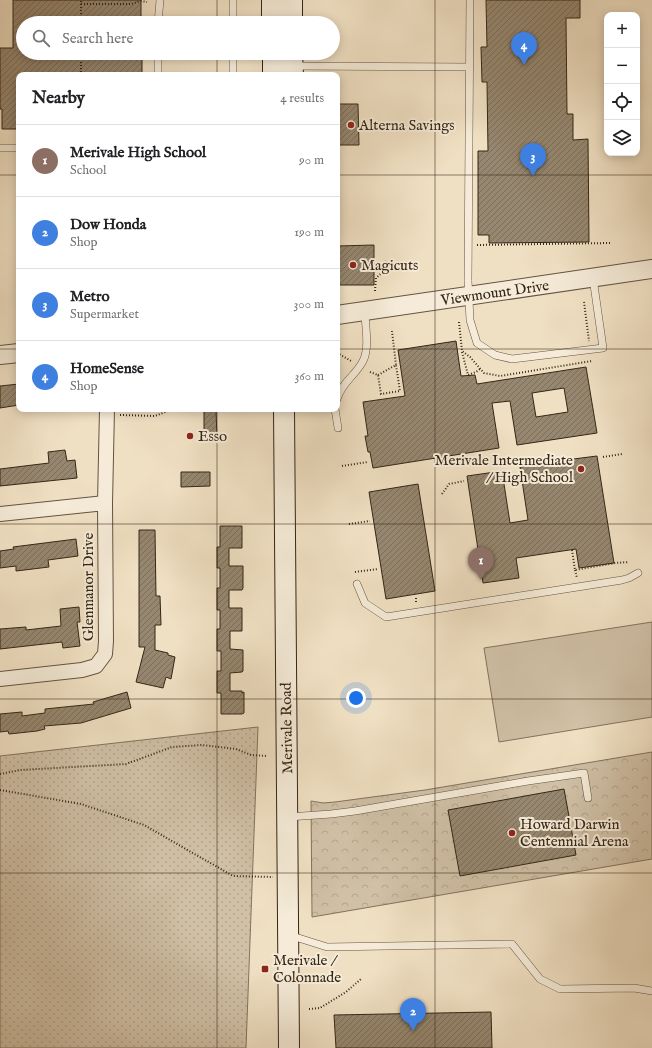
<!DOCTYPE html>
<meta charset="utf-8">
<style>
body{margin:0;font-family:"IM FELL English",serif;background:#f2f2f2;color:#202124}
.controls{position:absolute;right:12px;top:12px;display:grid;overflow:hidden;border-radius:8px;box-shadow:0 2px 10px #0003}
.controls button{width:36px;height:36px;display:grid;place-items:center;padding:0;border:0;border-bottom:1px solid #e0e0e0;background:#fff;color:#202124;font:20px sans-serif}
.you{position:absolute;left:356px;top:698px;width:14px;height:14px;margin:-10px;border:3px solid #fff;border-radius:50%;background:#1a73e8;box-shadow:0 0 0 6px #1a73e833}
.badge{display:grid;place-items:center;width:26px;height:26px;border-radius:50%;background:#8f2418;color:#fff;font-size:13px;font-weight:700}
.pin{position:absolute;translate:-50% -33px;filter:drop-shadow(0 1px 2px #0008)}
.pin::after{content:'';position:absolute;top:21px;width:14px;height:12px;background:inherit;clip-path:polygon(0 0,100% 0,50% 100%)}
.list{margin:0;padding:0;list-style:none}
h2{display:flex;justify-content:space-between;align-items:center;height:52px;margin:0;padding:0 16px;font-size:17px}
h2 small{font-size:13px;font-weight:400;color:#757577}
.list li{display:grid;grid-template-columns:26px 1fr auto;gap:12px;align-items:center;box-sizing:border-box;height:72px;padding:0 16px;border-top:1px solid #e0e0e0}
.list b{display:block;font-size:15px;white-space:nowrap}
.list p{margin:0;font-size:13px;white-space:nowrap;color:#757577}
.list em{font-size:13px;font-style:normal;color:#757577}
.icon{flex:none;width:22px;height:22px;fill:none;stroke:currentColor;stroke-width:2;stroke-linecap:round;stroke-linejoin:round}
.map{position:relative;flex:none;width:652px;height:1048px;overflow:hidden}
.search{position:absolute;background:#fff;box-shadow:0 2px 10px #0003;left:16px;top:16px;width:324px;height:44px;display:flex;align-items:center;gap:10px;box-sizing:border-box;padding:0 14px;border-radius:22px;color:#757577;font-size:15px}
.panel{position:absolute;background:#fff;box-shadow:0 2px 10px #0003;left:16px;top:72px;width:324px;height:340px;border-radius:8px}
.map>svg:first-child{display:block}
.grass{fill:url(#grass-dots);stroke:#82735e}
.park{fill:url(#park-crowns);stroke:#82735e}
.garden{fill:#d0c0a6;stroke:#82735e}
.building{fill:url(#building-hatch);stroke:#342616;fill-rule:evenodd}
.lines{fill:none;stroke-linecap:round;stroke-linejoin:round}
.service-casing{stroke:#635441;stroke-width:8}
.minor-casing{stroke:#635441;stroke-width:16}
.tertiary-casing{stroke:#635441;stroke-width:20}
.secondary-casing{stroke:#342616;stroke-width:22}
.path{stroke:#342616;stroke-width:2;stroke-dasharray:1 2;stroke-linecap:butt}
.service{stroke:#f5ebd8;stroke-width:7}
.minor{stroke:#f5ebd8;stroke-width:14}
.tertiary{stroke:#f5ebd8;stroke-width:18}
.secondary{stroke:#f5ebd8;stroke-width:20}
.grid{fill:none;stroke:#342616;stroke-width:1;stroke-opacity:0.55}
.poi-dot{fill:#8f2418;stroke:#f5ebd8;stroke-width:1.5}
.labels{text-anchor:middle;dominant-baseline:central;stroke-width:4;stroke-linejoin:round;paint-order:stroke}
.poi-label{font-size:15px;fill:#342616;stroke:#f5ebd8;text-anchor:start}
.street-label{font-size:15px;fill:#342616;stroke:#f5ebd8}
</style>
<div class="map">
<svg width="652" height="1048" viewBox="0 0 652 1048">
<defs>
<pattern id="grass-dots" width="8" height="8" patternUnits="userSpaceOnUse"><rect width="8" height="8" fill="#d0c0a6"/><path d="M2 2h.1M6 6h.1" fill="none" stroke="#b3a58e" stroke-width="1.8" stroke-linecap="round"/></pattern>
<pattern id="park-crowns" width="20" height="18" patternUnits="userSpaceOnUse"><rect width="20" height="18" fill="#d0c0a6"/><path d="M2 6a3 3 0 1 1 6 0M12 15a3 3 0 1 1 6 0" fill="none" stroke="#b3a58e"/></pattern>
<pattern id="building-hatch" width="6" height="6" patternUnits="userSpaceOnUse"><rect width="6" height="6" fill="#968770"/><path d="M-1 1l2-2M0 6l6-6M5 7l2-2" fill="none" stroke="#7b6e5b"/></pattern>
</defs>
<rect width="100%" height="100%" fill="#f0e0c3"/>
<filter id="stains"><feTurbulence type="fractalNoise" baseFrequency=".005" numOctaves="4"/><feColorMatrix values="0 0 0 0 .2 0 0 0 0 .09 0 0 0 0 .02 0 0 0 .5 -.17"/></filter>
<radialGradient id="worn" r=".72"><stop offset=".6" stop-color="#630" stop-opacity="0"/><stop offset="1" stop-color="#630" stop-opacity=".3"/></radialGradient>
<!-- grass -->
<path class="grass" d="M258 727 246 1048H0V756Z"/>
<!-- park -->
<path class="park" d="M652 752V859L312 917 311 801 323 803 335 802 425 790Z"/>
<!-- garden -->
<path class="garden" d="M652 622V717L499 742 484 648Z"/>
<!-- building -->
<path class="building" d="M13 0H141V23H23V53H142V75H19V129H2V109H0V48H13Z
M486 0H580V18H566L567 114H573V140L588 139 589 242 489 243V235H478V151H488L487 82H482L481 47H487Z
M337 104H358L359 145H337Z
M374 245V285H337V246Z
M456 341 461 376 475 375 477 384 586 367 597 433 517 445 510 401 492 403 499 448 373 468 370 452H368L365 436H368L363 402 405 396 398 350ZM564 388 568 412 536 417 532 393Z
M19 384V405L0 408V386Z
M204 409H216L217 438 204 439Z
M65 450 67 461 75 460 77 478 0 486V469L49 463 48 452Z
M597 456 614 563 579 568 576 549 516 558 519 578 483 583 467 476 502 471 510 523 528 520 520 467 527 466V465Z
M181 472H210V486L181 487Z
M418 484 435 591 386 599 369 492Z
M220 526H242V548H229V566H243V588L242 590H229V608H242V631H230V649L243 650V671L242 672 230 673V691H242V693L244 692V713L242 714H221V693H217V671H221V651H217V629H220V610H217V588H220V568H217V547H220Z
M139 530H155L156 596H160L161 625H155V650L168 653V655L175 657 171 679 166 677 163 688 136 682 145 647H139Z
M76 539 78 556 48 560 49 567 16 571V566L0 568V551L14 549 13 547Z
M79 607 80 622H77L80 646 63 648 62 642 0 649V629L26 627V630L61 626 60 609Z
M127 692 131 708 81 723 44 726 45 729 37 731 9 734 8 731 0 732V714L22 712V716L45 713V709L94 704 93 702Z
M564 789 576 855 460 876 448 810Z
M491 1012 492 1048H336L334 1015Z"/>
<g class="lines">
<defs>
<path id="service" d="M233 0V23
M470 0 468 281 470 320 477 343 495 355 512 359 603 348 593 278
M158 23 160 0
M233 53V75
M293 66 470 67
M158 75V53
M0 148H19
M337 399C342 382 356 375 363 361 370 347 365 326 365 312
M335 409 338 428
M357 584 365 603 386 617 622 580 629 578 638 573
M288 817 331 814 355 811 528 781 584 773 588 798
M289 935 327 947 512 944 540 979 560 989 634 988 652 991"/>
<path id="minor" d="M0 514 105 503
M0 679 82 670 96 666 105 654 106 641 105 503 107 409"/>
<path id="tertiary" d="M337 315 652 269
M0 355 19 353"/>
<path id="secondary" d="M272 0V23
M292 0V23
M273 53V75
M292 53 293 75
M284 409 289 1048"/>
</defs>
<!-- service casing -->
<use href="#service" class="service-casing"/>
<!-- minor casing -->
<use href="#minor" class="minor-casing"/>
<!-- tertiary casing -->
<use href="#tertiary" class="tertiary-casing"/>
<!-- secondary casing -->
<use href="#secondary" class="secondary-casing"/>
<!-- path -->
<path class="path" d="M81 4H131L141 1 147 2
M81 23V0
M81 53V75
M477 245 611 243
M375 291 376 278 384 271 386 259
M584 302 589 341
M459 322 462 351 470 357 484 373 500 376 592 361
M462 352 468 375 476 372 480 369
M337 353 351 361
M370 372 378 375 381 394 400 391 396 365
M378 375 396 365 392 331
M120 415 155 416 173 409
M603 457 622 454
M342 466 368 462
M442 494 449 484 464 481
M349 524 370 521
M572 550 575 570 615 563 629 562
M575 570 577 578
M355 572 378 569
M416 598V603
M0 774 20 770 126 764 172 747 202 745 236 749 251 755 267 756
M0 790 81 804 144 825 233 876 273 877
M309 1009 320 1008 346 992 361 979"/>
<!-- service -->
<use href="#service" class="service"/>
<!-- minor -->
<use href="#minor" class="minor"/>
<!-- tertiary -->
<use href="#tertiary" class="tertiary"/>
<!-- secondary -->
<use href="#secondary" class="secondary"/>
</g>
<!-- grid -->
<path class="grid" d="M217 0V23M435 0V1048M217 53V75M0 175H19M337 175H652M0 349H19M337 349H652M217 409V1048M0 524H652M0 699H652M0 873H652"/>
<!-- markers -->
<g class="poi-dot">
<circle cx="351" cy="125" r="4"/>
<circle cx="353" cy="265" r="4"/>
<circle cx="190" cy="436" r="4"/>
<circle cx="581" cy="469" r="4"/>
<circle cx="512" cy="833" r="4"/>
<rect x="261" y="965" width="8" height="8" rx="2"/>
</g>
<g class="labels">
<!-- poi labels -->
<g class="poi-label">
<text x="359" y="125">Alterna Savings</text>
<text x="361" y="265">Magicuts</text>
<text x="198" y="436">Esso</text>
<text x="573" y="460" text-anchor="end">Merivale Intermediate<tspan x="573" dy="17">/ High School</tspan></text>
<text x="520" y="824">Howard Darwin<tspan x="520" dy="17">Centennial Arena</tspan></text>
<text x="273" y="960">Merivale /<tspan x="273" dy="17">Colonnade</tspan></text>
</g>
<!-- street labels -->
<g class="street-label">
<text transform="translate(495 293) rotate(-8)">Viewmount Drive</text>
<text transform="translate(88 587) rotate(-90)">Glenmanor Drive</text>
<text transform="translate(287 728) rotate(-91)">Merivale Road</text>
</g>
</g>
<rect width="100%" height="100%" filter="url(#stains)"/>
<rect width="100%" height="100%" fill="url(#worn)"/>
</svg>
<div class="controls">
<button>+</button>
<button>−</button>
<button><svg class="icon" aria-label="locate" viewBox="0 0 24 24"><circle cx="12" cy="12" r="6"/><path d="M12 2v4M12 18v4M2 12h4M18 12h4"/></svg></button>
<button><svg class="icon" aria-label="layers" viewBox="0 0 24 24"><path d="M12 4l9 5-9 5-9-5zM3 14l9 5 9-5"/></svg></button>
</div>
<div class="you"></div>
<div class="pin badge" style="left:481px;top:580px;background:#8d6e63">1</div>
<div class="pin badge" style="left:413px;top:1031px;background:#3f7fe0">2</div>
<div class="pin badge" style="left:533px;top:176px;background:#3f7fe0">3</div>
<div class="pin badge" style="left:524px;top:65px;background:#3f7fe0">4</div>
<div class="search"><svg class="icon" aria-label="search" viewBox="0 0 24 24"><circle cx="10" cy="10" r="6"/><path d="M15 15l6 6"/></svg>Search here</div>
<section class="panel">
<h2>Nearby<small>4 results</small></h2>
<ul class="list">
<li><span class="badge" style="background:#8d6e63">1</span><div><b>Merivale High School</b><p>School</p></div><em>90 m</em></li>
<li><span class="badge" style="background:#3f7fe0">2</span><div><b>Dow Honda</b><p>Shop</p></div><em>190 m</em></li>
<li><span class="badge" style="background:#3f7fe0">3</span><div><b>Metro</b><p>Supermarket</p></div><em>300 m</em></li>
<li><span class="badge" style="background:#3f7fe0">4</span><div><b>HomeSense</b><p>Shop</p></div><em>360 m</em></li>
</ul>
</section>
</div>
